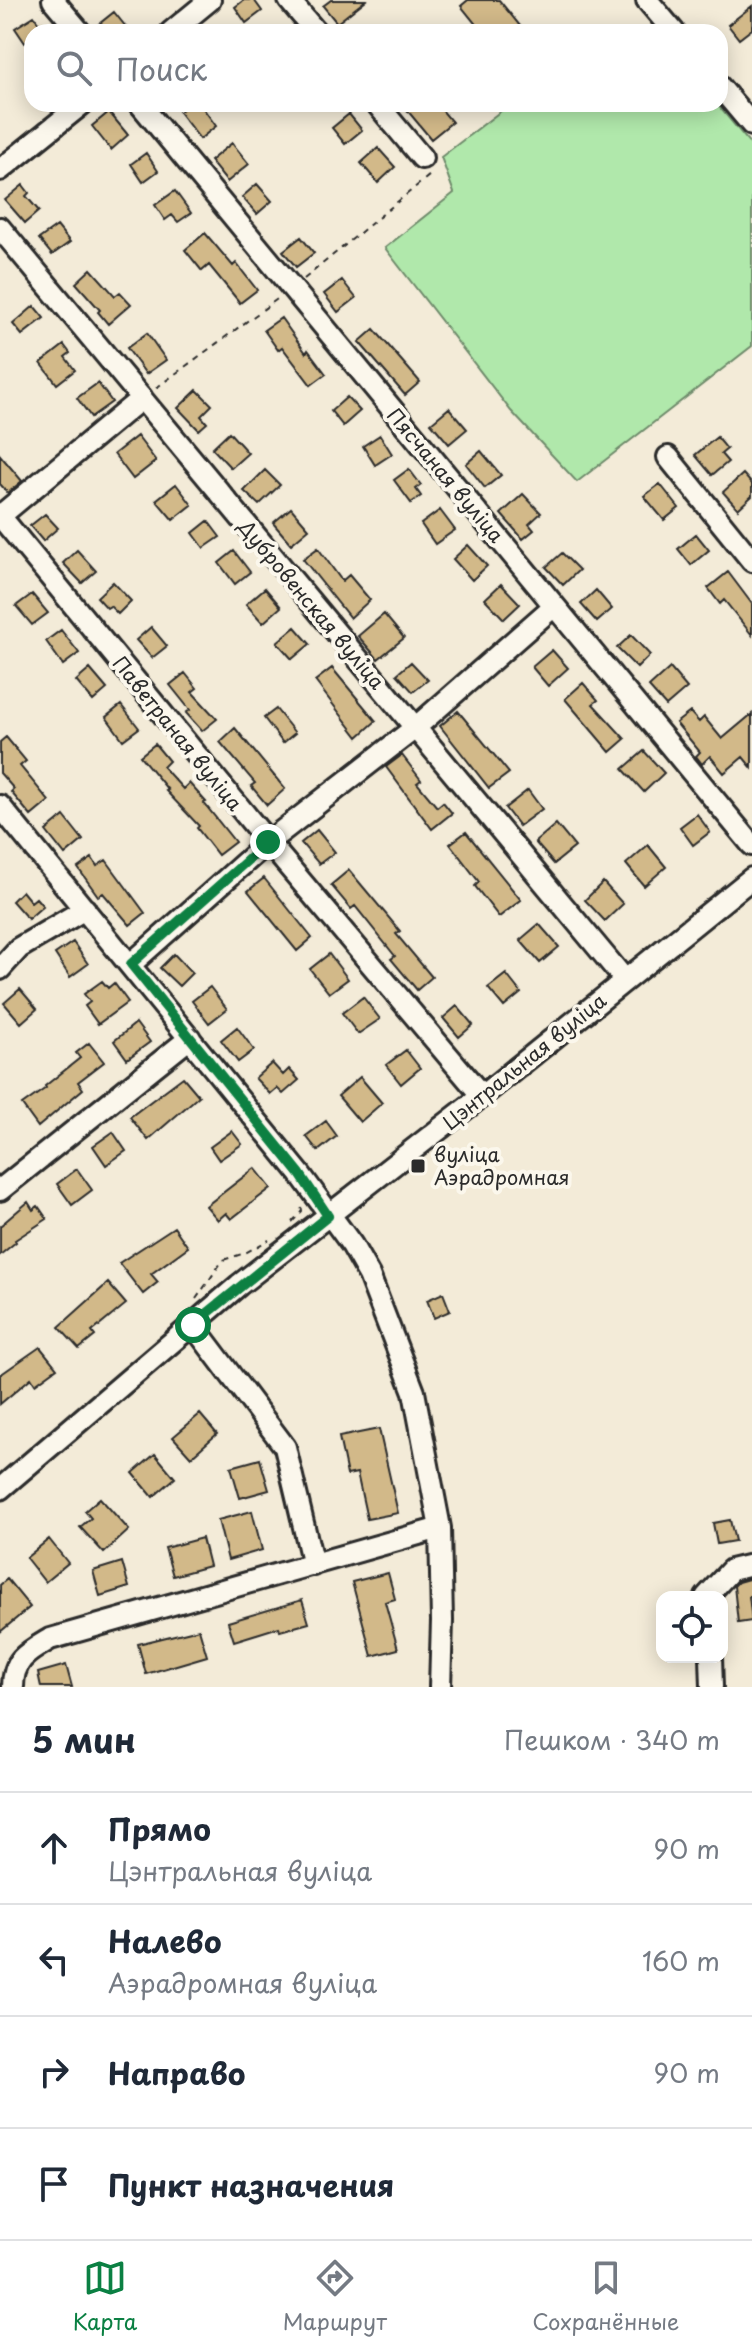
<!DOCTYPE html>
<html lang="ru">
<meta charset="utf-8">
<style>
body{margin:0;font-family:"Playpen Sans",sans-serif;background:#f6f6f7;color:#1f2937}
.controls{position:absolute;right:24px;bottom:24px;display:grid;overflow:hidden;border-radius:16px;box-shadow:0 4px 20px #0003}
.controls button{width:72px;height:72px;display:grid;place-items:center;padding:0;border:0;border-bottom:2px solid #e0e1e3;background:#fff;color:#1f2937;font:40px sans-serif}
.stop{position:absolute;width:24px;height:24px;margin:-18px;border:6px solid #0b8043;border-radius:50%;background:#fff}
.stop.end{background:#0b8043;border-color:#fff;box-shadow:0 2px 8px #0008}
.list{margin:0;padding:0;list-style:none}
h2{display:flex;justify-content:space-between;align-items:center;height:104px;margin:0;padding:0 32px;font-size:34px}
h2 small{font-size:26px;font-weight:400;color:#747a83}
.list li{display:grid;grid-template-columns:52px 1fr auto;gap:24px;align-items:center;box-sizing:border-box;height:112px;padding:0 32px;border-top:2px solid #e0e1e3}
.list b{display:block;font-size:30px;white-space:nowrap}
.list p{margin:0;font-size:26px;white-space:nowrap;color:#747a83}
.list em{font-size:26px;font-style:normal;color:#747a83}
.icon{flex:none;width:44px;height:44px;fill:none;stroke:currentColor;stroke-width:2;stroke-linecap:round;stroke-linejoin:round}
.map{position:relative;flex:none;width:752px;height:1687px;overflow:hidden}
.search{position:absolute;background:#fff;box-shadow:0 4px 20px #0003;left:24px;right:24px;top:24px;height:88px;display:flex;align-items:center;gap:20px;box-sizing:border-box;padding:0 28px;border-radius:24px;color:#747a83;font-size:30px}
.sheet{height:552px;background:#fff}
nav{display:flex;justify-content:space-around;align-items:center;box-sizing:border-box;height:112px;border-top:2px solid #e0e1e3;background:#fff;font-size:22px;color:#747a83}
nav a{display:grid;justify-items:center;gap:4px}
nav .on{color:#0b8043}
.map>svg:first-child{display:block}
.green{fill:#b0e8ab;stroke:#6e8a6b;stroke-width:2}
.building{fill:#d2b989;stroke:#2b2b2b;stroke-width:2}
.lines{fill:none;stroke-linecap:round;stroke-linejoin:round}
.minor-casing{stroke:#2b2b2b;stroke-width:26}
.path{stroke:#2b2b2b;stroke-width:2;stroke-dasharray:6 6;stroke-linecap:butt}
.minor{stroke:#fbf7ec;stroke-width:20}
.route{stroke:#0b8043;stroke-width:10}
.poi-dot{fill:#2b2b2b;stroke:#fbf7ec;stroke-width:3}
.labels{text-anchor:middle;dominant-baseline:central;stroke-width:8;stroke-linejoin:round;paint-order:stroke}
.street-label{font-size:20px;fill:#2b2b2b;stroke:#fbf7ec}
.poi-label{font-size:20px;fill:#2b2b2b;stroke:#fbf7ec;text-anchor:start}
</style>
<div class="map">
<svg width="752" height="1687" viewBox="0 0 752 1687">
<rect width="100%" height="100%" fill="#f3ebd8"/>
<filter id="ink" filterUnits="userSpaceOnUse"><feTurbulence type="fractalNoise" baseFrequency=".0125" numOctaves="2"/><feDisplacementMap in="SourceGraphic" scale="16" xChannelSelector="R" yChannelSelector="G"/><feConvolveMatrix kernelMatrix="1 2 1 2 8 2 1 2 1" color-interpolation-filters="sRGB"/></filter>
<g filter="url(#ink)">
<!-- green -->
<path class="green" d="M510 104H717L752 146V346L577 482 511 411 385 248 454 193 441 157Z"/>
<!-- building -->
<path class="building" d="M244 0H254L262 11 246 23 235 7Z
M331 0H366L337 23 323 6Z
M468 0H499L525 32H482L461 6Z
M752 6V29L739 39 728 25Z
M114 12 130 32H106L99 24Z
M34 16 45 32H32V39L25 43 15 28Z
M189 104H200L216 126 200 139 179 112Z
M402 104H437L452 122 431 139Z
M109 112 128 135 111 150 92 126Z
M349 114 362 130 345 144 332 128Z
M232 143 249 164 227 182 210 161Z
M378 148 395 167 378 183 361 163Z
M146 153 158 171 143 182 131 164Z
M257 184 272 201 257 214 242 197Z
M23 185 29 193 26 196 39 211 25 223 5 200Z
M175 191 191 213 178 222 172 215 165 220 155 205Z
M57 226 70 242 52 255 39 239Z
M205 233 233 266 236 263 257 290 240 303 209 265 202 271 185 250Z
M301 237 314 253 296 267 283 251Z
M91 269 115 296 120 292 131 304 108 324 98 312 100 310 76 283Z
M342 280 356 298 338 312 324 294Z
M34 306 44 318 22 335 13 324Z
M281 318 306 353 308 350 326 374 311 385 282 347 278 350 264 330Z
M374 329 420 382 405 395 359 342Z
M147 333 166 360 146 374 127 348Z
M64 345 70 353 65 357 75 370 57 384 41 363Z
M98 383 112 402 91 417 77 398Z
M197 390 212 405 201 416 207 423 199 430 178 408Z
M347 397 360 411 343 426 331 411Z
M449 408 467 429 449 444 431 423Z
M229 432 248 453 231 468 212 448Z
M380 435 392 454 375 465 363 446Z
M137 436 156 461 133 479 114 454Z
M717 437 727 449 721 454 728 462 712 475 695 455Z
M481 451 501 475 485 488 466 464Z
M0 455 22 481 8 493 0 484Z
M409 469 421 485 416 489 421 496 411 503 394 480Z
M265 470 280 485 259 505 244 491Z
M743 474 752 484V496L738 509 723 492Z
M176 484 192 505 173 520 156 500Z
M660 484 679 508 664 520 644 496Z
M523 494 541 513 529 524 534 530 523 539 501 514Z
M291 508 309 529 291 544 273 523Z
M440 510 455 530 435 544 421 524Z
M45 514 58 528 43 541 30 526Z
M208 521 220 537 204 548 193 533Z
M696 534 709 550 691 565 678 549Z
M468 545 487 566 472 580 453 559Z
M318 548 342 581 349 575 370 600 350 618 303 559Z
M77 550 96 571 82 583 63 563Z
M234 551 250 572 235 584 219 563Z
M562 553 579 570 563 585 546 567Z
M728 572 752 604V635L724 600 720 604 708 588Z
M113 582 131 601 118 614 110 606 107 608 97 597Z
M501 584 520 604 504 619 485 599Z
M265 588 281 607 263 623 246 604Z
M596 590 612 609 597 622 581 604Z
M32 594 48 613 32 625 16 606Z
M384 614 404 638 378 659 358 636Z
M151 627 167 646 152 658 136 640Z
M295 627 310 644 292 659 277 642Z
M61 630 79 653 63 665 46 641Z
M631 635 650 655 637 668 617 648Z
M552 650 568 668 548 686 532 667Z
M411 662 428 680 413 692 397 674Z
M332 668 376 721 358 737 315 681Z
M670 668 687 688 666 706 649 687Z
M90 669 107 689 93 701 76 681Z
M185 673 197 688 192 692 217 719 202 731 186 713 190 710 170 685Z
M583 683 598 700 593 704 625 739 610 752 565 699Z
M121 705 139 728 123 740 106 717Z
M276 709 295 733 283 743 264 718Z
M458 711 509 773 489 788 440 726Z
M690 712 699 722 704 717 722 739 752 714V768L743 757 724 773 710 756 702 764 696 756 700 752 676 723Z
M235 728 285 789 267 805 251 786 255 783 220 742Z
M6 737 26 761 20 766 49 801 31 816 11 792 14 789 0 773V742Z
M155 744 169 761 163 767 183 789 189 783 206 802 204 803 235 842 218 855 197 828 199 826 166 791 168 790 140 756Z
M644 751 664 773 644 792 623 769Z
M402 755 421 780 417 783 437 807 443 802 452 813 432 829 386 767Z
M528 790 542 809 519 826 505 808Z
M697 814 710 832 693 845 680 827Z
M64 816 83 840 65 855 46 831Z
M556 824 575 847 554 864 535 842Z
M317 830 335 852 319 864 301 843Z
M466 832 521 900 499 917 475 886 479 882 450 844Z
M648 845 666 867 644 886 626 864Z
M92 858 97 866 106 860 145 913 130 925 103 893 98 896 78 868Z
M349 870 400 931 396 934 432 977 417 990 391 959 395 956 355 906 351 909 331 885Z
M264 878 312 938 297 951 248 891Z
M603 882 623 904 605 921 585 900Z
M22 891 31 902 36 898 43 906 28 919 12 901Z
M539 924 559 947 540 963 520 940Z
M73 942 88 964 70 977 55 954Z
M174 954 192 973 179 986 160 968Z
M329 954 348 979 329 993 310 969Z
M506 974 521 993 504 1007 488 988Z
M102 981 108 988 114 983 128 1002 98 1024 85 1006 90 1002 84 994Z
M210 987 227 1009 209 1023 192 1001Z
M20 989 37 1009 21 1023 4 1003Z
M363 997 380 1019 358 1034 342 1013Z
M457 1006 473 1025 459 1037 443 1018Z
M136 1023 150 1042 127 1059 114 1041Z
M237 1027 254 1050 238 1062 221 1040Z
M89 1043 104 1062 78 1082 83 1089 38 1127 22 1105 46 1088 45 1086 80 1058 76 1053Z
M406 1050 420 1068 401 1084 386 1065Z
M272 1063 283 1075 289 1069 299 1080 283 1094 277 1088 270 1094 255 1078Z
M183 1077 199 1096 148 1140 130 1117Z
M360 1077 382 1103 360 1122 338 1096Z
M326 1121 337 1136 318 1151 306 1136Z
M232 1131 242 1144 219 1160 210 1147Z
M113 1132 126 1151 106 1165 93 1146Z
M255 1168 271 1188 231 1219 226 1213 218 1220 206 1206Z
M77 1169 92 1190 72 1205 57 1184Z
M28 1202 33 1210 38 1206 47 1219 15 1240 16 1242 0 1255V1226Z
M174 1227 188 1247 151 1274 158 1282 143 1294 119 1263Z
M108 1283 126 1304 92 1332 95 1336 79 1349 59 1327Z
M443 1293 450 1311 434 1318 427 1300Z
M40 1347 57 1368 35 1384 31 1378 0 1404V1375Z
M200 1414 217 1434 191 1457 173 1437Z
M379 1429 398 1513 367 1519 357 1473 347 1475 339 1437Z
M155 1454 175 1478 153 1497 133 1473Z
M260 1459 269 1490 240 1498 231 1467Z
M100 1498 129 1530 104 1553 80 1527 91 1518 85 1511Z
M252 1511 262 1550 228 1560 218 1520Z
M730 1520 735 1541 717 1544 713 1523Z
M202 1538 209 1566 173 1576 165 1548Z
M49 1539 68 1563 45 1582 26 1558Z
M122 1562 129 1587 100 1596 93 1571Z
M388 1573 395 1599 385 1602 398 1649 372 1656 352 1582Z
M752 1578V1596H749L752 1621 738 1623 734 1586 738 1582Z
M7 1579 30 1607 0 1632V1585Z
M302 1600 309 1623 280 1631 279 1627 234 1641 228 1622Z
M199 1629 207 1656 146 1674 138 1644Z
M66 1665 72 1687H41L38 1673Z"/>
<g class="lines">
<defs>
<path id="minor" d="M53 0 80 32
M289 0 316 32
M647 0 674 32
M171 32 210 0
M720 87 752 125
M140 104 752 845
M377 104 422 158
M0 170 82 104
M0 228 625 980
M142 398 0 516 268 842 482 1096
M668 457 752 561
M0 806 300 1174 352 1245 369 1275 414 1392 440 1528 442 1621 440 1687
M131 964 268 842 415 728 554 606
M0 969 19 948 85 909
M0 1190 190 1038
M193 1325 285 1447 313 1565
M0 1489 239 1285 482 1096 752 878
M706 1597 731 1570 752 1565
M711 1657 712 1687
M13 1687C13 1659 28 1652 50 1639L440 1528"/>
</defs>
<!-- minor casing -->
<use href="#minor" class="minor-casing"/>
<!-- path -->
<path class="path" d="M304 279 430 175 429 173
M156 388 280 297
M292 1222 302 1211 301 1204
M196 1299 223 1260 245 1253 269 1240"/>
<!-- minor -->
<use href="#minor" class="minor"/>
</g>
</g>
<g class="lines" filter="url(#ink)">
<!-- route -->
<path class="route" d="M193 1325 328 1216 300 1174 131 964 268 842"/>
</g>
<!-- markers -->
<rect class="poi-dot" x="410" y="1158" width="16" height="16" rx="4"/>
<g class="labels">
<!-- street labels -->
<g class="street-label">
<text transform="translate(446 475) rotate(50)">Пясчаная вуліца</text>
<text transform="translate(312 604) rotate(50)">Дубровенская вуліца</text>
<text transform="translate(178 733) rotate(51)">Паветраная вуліца</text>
<text transform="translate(524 1061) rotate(-39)">Цэнтральная вуліца</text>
</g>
<!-- poi labels -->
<g class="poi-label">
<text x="434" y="1154">вуліца<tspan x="434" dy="23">Аэрадромная</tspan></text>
</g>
</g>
</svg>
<div class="controls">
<button><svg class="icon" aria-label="locate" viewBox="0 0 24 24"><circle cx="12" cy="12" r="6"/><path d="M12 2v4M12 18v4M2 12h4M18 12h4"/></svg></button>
</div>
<div class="stop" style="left:193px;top:1325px"></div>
<div class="stop end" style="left:268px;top:842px"></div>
<div class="search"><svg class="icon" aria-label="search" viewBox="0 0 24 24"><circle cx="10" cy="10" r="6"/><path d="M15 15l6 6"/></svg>Поиск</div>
</div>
<section class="sheet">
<h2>5 мин<small>Пешком · 340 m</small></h2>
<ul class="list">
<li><svg class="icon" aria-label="ahead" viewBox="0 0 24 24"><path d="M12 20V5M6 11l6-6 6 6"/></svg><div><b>Прямо</b><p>Цэнтральная вуліца</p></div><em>90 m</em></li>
<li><svg class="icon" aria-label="left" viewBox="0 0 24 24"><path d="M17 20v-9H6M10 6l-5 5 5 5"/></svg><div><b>Налево</b><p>Аэрадромная вуліца</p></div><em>160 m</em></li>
<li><svg class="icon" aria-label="right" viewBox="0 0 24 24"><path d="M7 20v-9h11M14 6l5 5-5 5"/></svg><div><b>Направо</b></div><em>90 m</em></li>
<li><svg class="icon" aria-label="arrive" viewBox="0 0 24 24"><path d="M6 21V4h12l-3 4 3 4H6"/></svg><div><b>Пункт назначения</b></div></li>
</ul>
</section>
<nav>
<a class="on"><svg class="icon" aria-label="map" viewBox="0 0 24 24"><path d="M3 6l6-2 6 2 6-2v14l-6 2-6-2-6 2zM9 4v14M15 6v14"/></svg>Карта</a>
<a><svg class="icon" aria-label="directions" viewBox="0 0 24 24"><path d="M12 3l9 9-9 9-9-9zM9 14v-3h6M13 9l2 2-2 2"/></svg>Маршрут</a>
<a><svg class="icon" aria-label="saved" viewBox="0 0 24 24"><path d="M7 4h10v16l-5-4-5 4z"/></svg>Сохранённые</a>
</nav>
